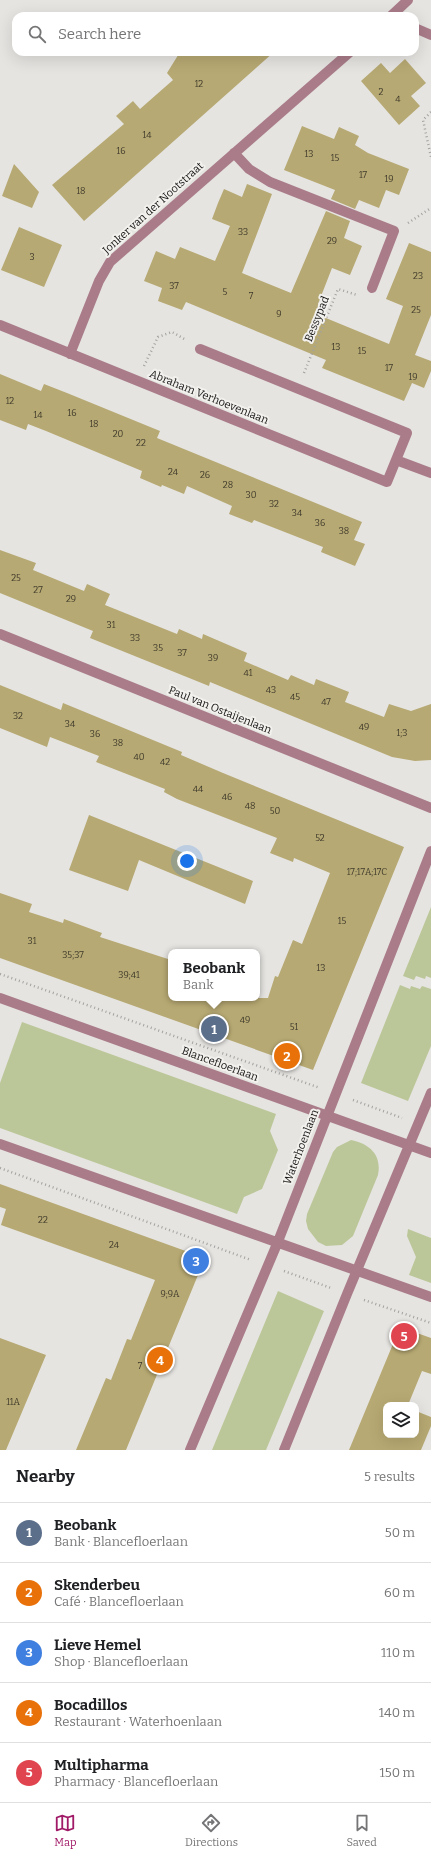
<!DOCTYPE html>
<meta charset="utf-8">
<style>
body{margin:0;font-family:Bitter,serif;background:#f6f6f6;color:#202124}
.controls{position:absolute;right:12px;bottom:12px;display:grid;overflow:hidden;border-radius:8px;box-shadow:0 4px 16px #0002}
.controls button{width:36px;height:36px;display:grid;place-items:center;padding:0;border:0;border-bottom:1px solid #e0e0e0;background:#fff;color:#202124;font:20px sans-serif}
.you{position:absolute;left:187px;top:861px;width:14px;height:14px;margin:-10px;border:3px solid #fff;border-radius:50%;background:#1a73e8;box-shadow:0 0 0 6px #1a73e833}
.badge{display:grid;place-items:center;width:26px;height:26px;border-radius:50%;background:#a11a67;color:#fff;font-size:13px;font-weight:700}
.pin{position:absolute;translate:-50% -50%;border:2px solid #fff;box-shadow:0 1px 4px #0006}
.popup{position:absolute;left:168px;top:949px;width:92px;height:52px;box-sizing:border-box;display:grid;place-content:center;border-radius:8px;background:#fff;filter:drop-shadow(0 1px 3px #0005);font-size:13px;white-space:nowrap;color:#757577}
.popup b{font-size:15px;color:#202124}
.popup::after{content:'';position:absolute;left:50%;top:100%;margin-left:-8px;border:8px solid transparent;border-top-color:#fff}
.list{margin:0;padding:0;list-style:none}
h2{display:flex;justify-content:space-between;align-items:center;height:52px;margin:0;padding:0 16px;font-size:17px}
h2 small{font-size:13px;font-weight:400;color:#757577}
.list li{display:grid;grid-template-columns:26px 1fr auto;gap:12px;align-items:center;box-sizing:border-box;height:60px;padding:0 16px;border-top:1px solid #e0e0e0}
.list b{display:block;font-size:15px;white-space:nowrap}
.list p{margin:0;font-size:13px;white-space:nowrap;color:#757577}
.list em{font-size:13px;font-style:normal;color:#757577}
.icon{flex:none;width:22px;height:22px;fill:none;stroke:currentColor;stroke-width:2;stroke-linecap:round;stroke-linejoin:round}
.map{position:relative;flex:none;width:431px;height:1450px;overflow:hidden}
.search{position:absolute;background:#fff;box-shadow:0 4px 16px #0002;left:12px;right:12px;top:12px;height:44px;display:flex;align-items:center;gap:10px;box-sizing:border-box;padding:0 14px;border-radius:12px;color:#757577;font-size:15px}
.sheet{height:352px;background:#fff}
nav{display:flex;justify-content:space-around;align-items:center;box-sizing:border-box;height:56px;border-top:1px solid #e0e0e0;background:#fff;font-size:11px;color:#757577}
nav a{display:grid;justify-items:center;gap:2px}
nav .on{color:#a11a67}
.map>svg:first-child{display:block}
.green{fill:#bcc799}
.building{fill:#b7a973}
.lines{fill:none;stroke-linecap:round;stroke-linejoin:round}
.path{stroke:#a3a2a0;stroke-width:2.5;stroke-dasharray:1 3;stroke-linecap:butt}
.minor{stroke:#aa7c8a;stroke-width:10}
.labels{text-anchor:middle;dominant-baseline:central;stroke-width:4;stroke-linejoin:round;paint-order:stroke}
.number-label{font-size:9px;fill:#3f3b2c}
.street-label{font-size:11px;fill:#171615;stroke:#f2f1ee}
</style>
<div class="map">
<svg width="431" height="1450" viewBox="0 0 431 1450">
<rect width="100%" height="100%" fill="#e5e4e1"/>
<!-- green -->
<path class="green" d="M431 907V978L426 976 425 979 416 976 414 980 403 976Z
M400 985 410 989 411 986 420 989 422 986 431 989V1046L408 1101 361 1083Z
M22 1022 276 1114 270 1131 278 1150 262 1189 244 1197 237 1214 0 1128V1083Z
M351 1140C370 1144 382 1155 378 1175L353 1236 342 1245 326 1246 318 1242 308 1229 306 1221 307 1214 333 1152 337 1147Z
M408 1229 431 1238V1283L409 1275 416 1257 407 1236Z
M278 1291 324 1311 266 1450H212Z"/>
<!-- building -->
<path class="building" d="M180 52H274L84 221 52 185 124 124 116 116 133 101 140 109 173 80 167 73Z
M405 59 426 83 411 96 420 106 399 125 361 81 381 63 390 73Z
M302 126 334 139 339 127 359 136 355 145 368 153 409 169 399 195 386 190 379 208 359 200 355 209 331 199 335 190 284 170Z
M14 164 39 192 32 208 2 196Z
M247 184 272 194 242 273 291 293 326 211 350 221 344 238 362 246 350 275 332 268 318 304 325 307 321 316 389 344 403 306 386 299 409 243 431 252V315L415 355 431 361V371L424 388 412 383 404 401 322 368 326 360 186 302 182 310 158 301 162 288 144 281 156 251 175 259 180 247 215 261 230 226 212 219 218 203 224 189 242 197Z
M19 227 62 245 44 287 1 270Z
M0 374 41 391 44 384 67 393 160 431 157 438 362 522 354 540 365 544 355 566 321 552 323 547 254 520 252 523 229 514 232 506 187 486 184 494 162 485 161 487 140 478 142 471 46 431 28 424 26 430 0 420Z
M0 550 36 563 33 570 84 591 87 584 110 594 105 605 177 634 179 629 202 639 203 634 247 653 244 661 288 680 291 675 314 685 316 679 349 692 345 702 384 717 389 704 411 711 431 704V760L415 761 392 757 210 682 209 686 90 638 93 631 0 593Z
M0 685 61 710 63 703 182 752 181 755 223 773 404 847 313 1070 0 958V893L32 904 29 912 63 923 64 919 102 933 100 937 171 960V998H268L275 976 278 977 293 940 302 944 330 873 294 858 293 862 270 853 277 838 177 799 164 792 165 789 96 762 99 756 50 737 47 747 0 728Z
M89 815 253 881 245 904 139 860 128 891 69 870Z
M0 1184 205 1258 126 1450H76L106 1378 111 1380 127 1339 131 1340 155 1280 1 1225 6 1209 0 1207Z
M400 1327 431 1338V1374L422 1371 408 1405H386V1435H416V1411L431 1417V1426L421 1450H349Z
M0 1338 46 1355 6 1450H0Z"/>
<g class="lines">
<!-- path -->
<path class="path" d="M431 112 423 120 431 157
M408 223 431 208
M144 366 158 337 172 332 186 340
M304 373 338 289 357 295
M0 974 320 1088
M353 1100 402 1118
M0 1168 251 1260
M284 1271 331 1288
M364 1300 431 1323"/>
<!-- minor -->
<path class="minor" d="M391 16 408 0
M415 28 431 35
M234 153 249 169 270 182 394 231 372 288
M0 325 387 482 396 460 431 473
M200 349 407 433 396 460
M70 354 99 281 110 262 350 52
M0 634 431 808
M0 998 431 1153
M0 1144 431 1297
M190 1450 277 1244 431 851
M284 1450 347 1294 431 1093"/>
</g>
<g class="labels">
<!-- number labels -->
<g class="number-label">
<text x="199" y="84">12</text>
<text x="381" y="92">2</text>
<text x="398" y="99">4</text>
<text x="147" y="135">14</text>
<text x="121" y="151">16</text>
<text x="309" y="154">13</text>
<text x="335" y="158">15</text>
<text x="363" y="175">17</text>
<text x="389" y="179">19</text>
<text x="81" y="191">18</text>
<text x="243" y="232">33</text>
<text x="332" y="241">29</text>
<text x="32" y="257">3</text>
<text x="418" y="276">23</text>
<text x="174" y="286">37</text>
<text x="225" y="292">5</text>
<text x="251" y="296">7</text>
<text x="416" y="310">25</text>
<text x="279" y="314">9</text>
<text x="336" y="347">13</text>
<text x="362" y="351">15</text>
<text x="389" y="368">17</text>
<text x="413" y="377">19</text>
<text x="10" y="401">12</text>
<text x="72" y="413">16</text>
<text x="38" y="415">14</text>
<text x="94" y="424">18</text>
<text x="118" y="434">20</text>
<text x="141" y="443">22</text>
<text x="173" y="472">24</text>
<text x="205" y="475">26</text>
<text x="228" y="485">28</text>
<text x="251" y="495">30</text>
<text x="274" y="504">32</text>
<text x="297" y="513">34</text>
<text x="320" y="523">36</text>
<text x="344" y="531">38</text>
<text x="16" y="578">25</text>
<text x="38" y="590">27</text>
<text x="71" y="599">29</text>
<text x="111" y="625">31</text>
<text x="135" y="638">33</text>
<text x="158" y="648">35</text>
<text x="182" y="653">37</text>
<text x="213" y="658">39</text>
<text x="248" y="673">41</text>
<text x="271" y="690">43</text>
<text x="295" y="697">45</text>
<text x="326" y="702">47</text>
<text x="18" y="716">32</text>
<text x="70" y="724">34</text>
<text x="364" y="727">49</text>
<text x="402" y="733">1;3</text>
<text x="95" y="734">36</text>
<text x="118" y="743">38</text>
<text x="139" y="757">40</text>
<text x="165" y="762">42</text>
<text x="198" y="789">44</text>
<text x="227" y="797">46</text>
<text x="250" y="806">48</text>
<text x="275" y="811">50</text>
<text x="320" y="838">52</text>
<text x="367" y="872">17;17A;17C</text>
<text x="342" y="921">15</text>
<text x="32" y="941">31</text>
<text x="73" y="955">35;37</text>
<text x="321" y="968">13</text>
<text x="129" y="975">39;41</text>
<text x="245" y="1020">49</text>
<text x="294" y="1027">51</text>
<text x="43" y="1220">22</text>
<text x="114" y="1245">24</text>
<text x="170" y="1294">9;9A</text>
<text x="140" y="1366">7</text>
<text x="13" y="1402">11A</text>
</g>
<!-- street labels -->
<g class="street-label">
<text transform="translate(153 208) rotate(-42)">Jonker van der Nootstraat</text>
<text transform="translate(317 319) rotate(-68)">Bessypad</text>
<text transform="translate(209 397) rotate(22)">Abraham Verhoevenlaan</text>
<text transform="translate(220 710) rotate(22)">Paul van Ostaijenlaan</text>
<text transform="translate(220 1064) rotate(20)">Blancefloerlaan</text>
<text transform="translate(301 1147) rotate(-69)">Waterhoenlaan</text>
</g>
</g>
</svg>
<div class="controls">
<button><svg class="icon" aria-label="layers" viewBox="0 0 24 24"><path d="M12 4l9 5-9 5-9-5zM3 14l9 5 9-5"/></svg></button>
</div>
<div class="you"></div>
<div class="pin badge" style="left:214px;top:1029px;background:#5c6f8a">1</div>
<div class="popup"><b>Beobank</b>Bank</div>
<div class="pin badge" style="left:287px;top:1056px;background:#e8710a">2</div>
<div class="pin badge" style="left:196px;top:1261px;background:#3f7fe0">3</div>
<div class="pin badge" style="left:160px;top:1360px;background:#e8710a">4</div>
<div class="pin badge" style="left:404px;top:1336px;background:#e0444e">5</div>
<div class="search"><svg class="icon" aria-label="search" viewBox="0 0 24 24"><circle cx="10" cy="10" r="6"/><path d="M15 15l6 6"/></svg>Search here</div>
</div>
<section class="sheet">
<h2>Nearby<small>5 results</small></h2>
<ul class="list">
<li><span class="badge" style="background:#5c6f8a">1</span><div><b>Beobank</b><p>Bank · Blancefloerlaan</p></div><em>50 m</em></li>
<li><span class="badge" style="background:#e8710a">2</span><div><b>Skenderbeu</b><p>Café · Blancefloerlaan</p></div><em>60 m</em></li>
<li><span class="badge" style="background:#3f7fe0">3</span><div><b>Lieve Hemel</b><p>Shop · Blancefloerlaan</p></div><em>110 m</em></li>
<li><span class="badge" style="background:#e8710a">4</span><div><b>Bocadillos</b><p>Restaurant · Waterhoenlaan</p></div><em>140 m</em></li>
<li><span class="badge" style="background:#e0444e">5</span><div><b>Multipharma</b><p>Pharmacy · Blancefloerlaan</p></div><em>150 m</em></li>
</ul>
</section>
<nav>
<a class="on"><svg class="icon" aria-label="map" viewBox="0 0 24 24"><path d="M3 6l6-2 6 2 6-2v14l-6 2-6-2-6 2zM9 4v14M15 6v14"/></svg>Map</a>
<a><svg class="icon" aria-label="directions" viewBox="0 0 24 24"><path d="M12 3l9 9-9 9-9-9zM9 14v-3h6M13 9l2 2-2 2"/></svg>Directions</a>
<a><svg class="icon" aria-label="saved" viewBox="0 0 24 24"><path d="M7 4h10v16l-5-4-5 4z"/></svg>Saved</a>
</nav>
